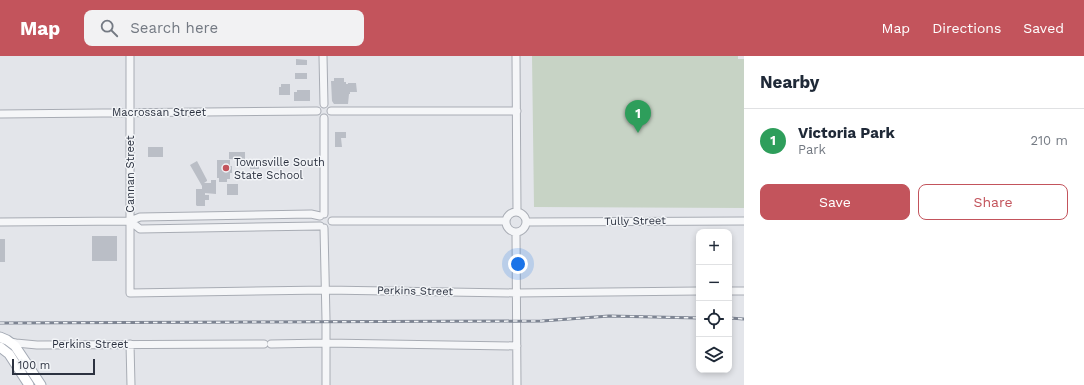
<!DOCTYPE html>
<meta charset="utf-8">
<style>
body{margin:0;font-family:"Work Sans",sans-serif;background:#f2f2f3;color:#1f2937}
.controls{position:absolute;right:12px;bottom:12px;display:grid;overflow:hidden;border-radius:8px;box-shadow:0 2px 6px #0003}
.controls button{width:36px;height:36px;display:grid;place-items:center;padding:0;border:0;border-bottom:1px solid #e0e1e3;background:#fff;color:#1f2937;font:20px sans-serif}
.scale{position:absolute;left:12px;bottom:10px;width:83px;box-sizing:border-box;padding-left:4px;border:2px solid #2c3240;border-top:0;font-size:11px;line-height:14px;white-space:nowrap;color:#2c3240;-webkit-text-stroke:3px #f2f4f7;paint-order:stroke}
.you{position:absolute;left:518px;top:208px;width:14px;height:14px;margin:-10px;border:3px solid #fff;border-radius:50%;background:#1a73e8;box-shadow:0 0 0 6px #1a73e833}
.badge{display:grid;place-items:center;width:26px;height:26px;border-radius:50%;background:#c3545c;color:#fff;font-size:13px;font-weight:700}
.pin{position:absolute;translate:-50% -33px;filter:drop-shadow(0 1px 2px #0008)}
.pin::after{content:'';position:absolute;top:21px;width:14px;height:12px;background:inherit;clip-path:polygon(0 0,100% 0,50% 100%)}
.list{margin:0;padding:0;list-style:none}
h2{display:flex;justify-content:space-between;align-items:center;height:52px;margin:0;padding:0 16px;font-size:17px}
h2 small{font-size:13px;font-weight:400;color:#747a83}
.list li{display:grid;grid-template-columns:26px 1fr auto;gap:12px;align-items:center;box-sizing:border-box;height:64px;padding:0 16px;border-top:1px solid #e0e1e3}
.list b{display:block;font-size:15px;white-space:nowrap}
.list p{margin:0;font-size:13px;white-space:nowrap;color:#747a83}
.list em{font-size:13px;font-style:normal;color:#747a83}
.actions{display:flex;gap:8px;padding:12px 16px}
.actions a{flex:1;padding:9px 0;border:1px solid #c3545c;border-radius:8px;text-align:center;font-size:14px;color:#c3545c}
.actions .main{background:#c3545c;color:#fff}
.icon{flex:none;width:22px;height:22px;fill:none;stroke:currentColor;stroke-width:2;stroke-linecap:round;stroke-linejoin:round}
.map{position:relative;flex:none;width:744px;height:329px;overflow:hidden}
header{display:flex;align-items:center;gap:24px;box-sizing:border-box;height:56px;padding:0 20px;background:#c3545c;color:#fff}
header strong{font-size:19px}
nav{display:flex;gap:22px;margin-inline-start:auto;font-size:14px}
.search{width:280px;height:36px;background:#f2f2f3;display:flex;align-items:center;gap:10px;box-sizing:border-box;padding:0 14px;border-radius:8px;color:#747a83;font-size:15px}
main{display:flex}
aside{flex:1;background:#fff}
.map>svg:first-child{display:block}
.green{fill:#c7d3c5}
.building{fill:#babec6}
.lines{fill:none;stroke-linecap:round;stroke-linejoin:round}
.minor-casing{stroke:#a8acb4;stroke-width:9}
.major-casing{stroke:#a3a9b4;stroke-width:11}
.minor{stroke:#f5f6f8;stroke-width:7}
.major{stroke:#fff;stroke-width:9}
.rail-casing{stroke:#7d8492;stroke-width:3}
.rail{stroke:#f2f4f7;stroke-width:1.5;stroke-dasharray:4.5;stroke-linecap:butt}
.poi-dot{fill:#c3545c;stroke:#f2f4f7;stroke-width:1.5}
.labels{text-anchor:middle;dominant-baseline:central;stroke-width:3;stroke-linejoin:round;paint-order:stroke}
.street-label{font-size:11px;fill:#2c3240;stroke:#f2f4f7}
.poi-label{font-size:11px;fill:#2c3240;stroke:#f2f4f7;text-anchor:start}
</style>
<header>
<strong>Map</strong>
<div class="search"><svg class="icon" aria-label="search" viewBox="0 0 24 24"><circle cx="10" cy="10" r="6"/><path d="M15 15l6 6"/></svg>Search here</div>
<nav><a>Map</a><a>Directions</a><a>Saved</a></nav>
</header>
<main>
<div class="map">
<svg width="744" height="329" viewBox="0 0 744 329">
<rect width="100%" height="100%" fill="#e3e5ea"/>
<!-- green -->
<path class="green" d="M532 0H738V3H744V152L534 151Z"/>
<!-- building -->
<path class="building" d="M296 3 307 4V9H296Z
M295 17H307V23H295Z
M334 22H344V26H346V28H348V27H356L357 36H350V38H349L348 48H334L332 45 331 25H334Z
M281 28H290V39H279V31H281Z
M297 34H310V45H294V36H297V38Z
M335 76H346V82H341L342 91H335Z
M148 91H163V101H148Z
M229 96H245V104L229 103Z
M217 104H230V110H232V117H230V123H227V126H219V122H217Z
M250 104H259V113H250Z
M197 105 207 124V125L204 127H211V124H216V138L205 137V139H209V144H205V150H197L196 149V133H202V130L190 109Z
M227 128H238V139H227Z
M92 180H117V205H92Z
M0 183H5V206H0Z"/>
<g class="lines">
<defs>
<path id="minor" d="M130 0V237L326 234 516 237 699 235
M323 0 324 48
M516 0 517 155
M331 55H517
M0 58 317 55
M324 62V158
M506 166a10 10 0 1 1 20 0a10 10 0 1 1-20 0Z
M130 165 140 173 320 170
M332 165H506
M0 166 130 165 140 161 311 158 320 160
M527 166 744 165
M324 172 326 263V329
M516 176 517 329
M729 235H744
M10 286 16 287 37 289 264 288
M130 288 131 329
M271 288 326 287 517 290"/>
<path id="major" d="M0 281 7 284 15 290 41 329
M0 291 9 298 29 329"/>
</defs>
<!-- minor casing -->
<use href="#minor" class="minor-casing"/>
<!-- major casing -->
<use href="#major" class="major-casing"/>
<!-- minor -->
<use href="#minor" class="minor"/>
<!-- major -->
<use href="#major" class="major"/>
<defs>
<path id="rail" d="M729 262 744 263
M0 267 542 265 609 260 699 262"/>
</defs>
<!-- rail casing -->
<use href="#rail" class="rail-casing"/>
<!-- rail -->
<use href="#rail" class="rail"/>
</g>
<!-- markers -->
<circle class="poi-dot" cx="226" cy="112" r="4"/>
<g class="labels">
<!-- street labels -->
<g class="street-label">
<text x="159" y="56">Macrossan Street</text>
<text transform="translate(130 118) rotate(-90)">Cannan Street</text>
<text transform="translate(635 165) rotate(-1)">Tully Street</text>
<text transform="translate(415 235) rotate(1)">Perkins Street</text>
<text x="90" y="288">Perkins Street</text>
</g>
<!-- poi labels -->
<g class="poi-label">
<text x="234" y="106">Townsville South<tspan x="234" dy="13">State School</tspan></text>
</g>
</g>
</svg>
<div class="controls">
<button>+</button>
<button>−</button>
<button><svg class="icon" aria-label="locate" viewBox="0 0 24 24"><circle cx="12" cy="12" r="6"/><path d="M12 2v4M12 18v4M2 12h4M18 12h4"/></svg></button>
<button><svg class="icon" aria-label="layers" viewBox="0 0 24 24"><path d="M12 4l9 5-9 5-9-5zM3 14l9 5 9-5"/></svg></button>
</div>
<div class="scale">100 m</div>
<div class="you"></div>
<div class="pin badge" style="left:638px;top:77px;background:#2e9e5b">1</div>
</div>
<aside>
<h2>Nearby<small></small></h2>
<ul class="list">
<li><span class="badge" style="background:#2e9e5b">1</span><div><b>Victoria Park</b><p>Park</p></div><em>210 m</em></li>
</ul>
<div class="actions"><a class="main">Save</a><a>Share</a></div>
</aside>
</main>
